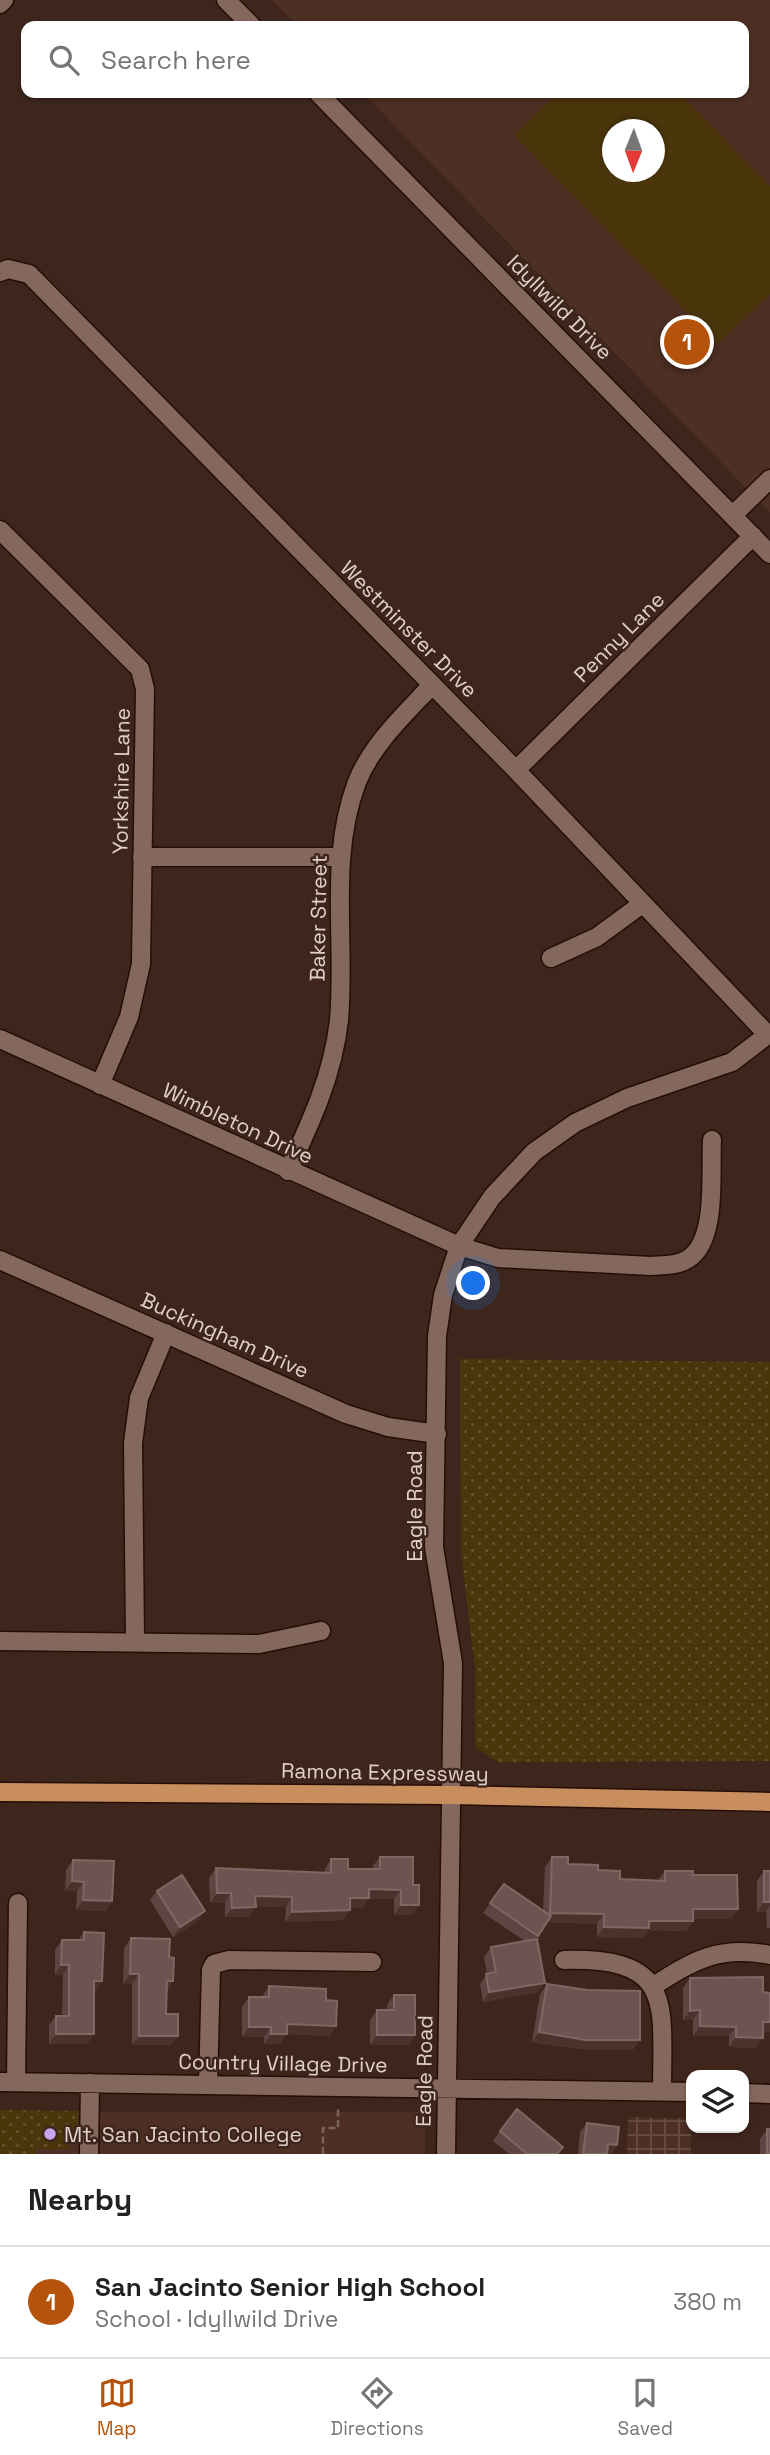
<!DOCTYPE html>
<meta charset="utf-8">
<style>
body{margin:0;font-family:"Space Grotesk",sans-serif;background:#f6f6f6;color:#222}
.controls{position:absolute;right:21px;bottom:21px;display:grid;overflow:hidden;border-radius:14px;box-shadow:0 2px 5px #0004}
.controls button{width:63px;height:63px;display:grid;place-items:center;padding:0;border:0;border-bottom:2px solid #e0e0e0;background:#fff;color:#222;font:35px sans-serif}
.compass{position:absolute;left:602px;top:119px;width:63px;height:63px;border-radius:50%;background:#fff;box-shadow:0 2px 5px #0004;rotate:181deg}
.you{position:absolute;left:474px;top:1284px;width:24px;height:24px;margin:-18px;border:5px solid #fff;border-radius:50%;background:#1a73e8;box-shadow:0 0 0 10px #1a73e833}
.badge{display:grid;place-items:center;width:46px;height:46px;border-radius:50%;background:#b45309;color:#fff;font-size:23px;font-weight:700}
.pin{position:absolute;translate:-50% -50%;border:4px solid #fff;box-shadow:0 2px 7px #0006}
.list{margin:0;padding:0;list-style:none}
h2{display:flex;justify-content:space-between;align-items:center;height:91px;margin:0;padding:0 28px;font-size:30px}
h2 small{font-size:23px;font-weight:400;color:#767676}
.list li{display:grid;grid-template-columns:46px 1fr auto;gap:21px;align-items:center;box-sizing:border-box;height:112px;padding:0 28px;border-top:2px solid #e0e0e0}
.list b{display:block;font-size:26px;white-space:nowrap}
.list p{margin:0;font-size:23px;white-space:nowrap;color:#767676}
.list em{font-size:23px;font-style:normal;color:#767676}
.icon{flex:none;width:38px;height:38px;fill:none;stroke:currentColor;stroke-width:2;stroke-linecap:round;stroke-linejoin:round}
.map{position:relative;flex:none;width:770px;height:2154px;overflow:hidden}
.search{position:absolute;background:#fff;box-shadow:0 2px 5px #0004;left:21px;right:21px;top:21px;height:77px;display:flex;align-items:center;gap:18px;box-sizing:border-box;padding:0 24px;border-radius:14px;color:#767676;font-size:26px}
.sheet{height:203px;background:#fff}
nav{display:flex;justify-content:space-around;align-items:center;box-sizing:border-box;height:98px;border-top:2px solid #e0e0e0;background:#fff;font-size:19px;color:#767676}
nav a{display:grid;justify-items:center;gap:4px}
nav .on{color:#b45309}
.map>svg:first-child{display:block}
.built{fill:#4d2f23;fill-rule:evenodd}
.industrial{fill:url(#industrial-grid)}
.grass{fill:url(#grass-dots)}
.green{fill:#4b360b;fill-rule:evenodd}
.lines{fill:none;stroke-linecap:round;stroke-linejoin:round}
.minor-casing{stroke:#240e06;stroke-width:21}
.major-casing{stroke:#240e06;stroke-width:21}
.path{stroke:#78635b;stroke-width:2.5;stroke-dasharray:7 3.5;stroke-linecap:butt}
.minor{stroke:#85685d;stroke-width:18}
.major{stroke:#c98e5e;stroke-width:18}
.wall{fill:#604442}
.shaded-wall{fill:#4c322d}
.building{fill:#6d5451;stroke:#7f6764;stroke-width:2}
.poi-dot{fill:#c8a5ef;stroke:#3e261c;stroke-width:2.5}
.labels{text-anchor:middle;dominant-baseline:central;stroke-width:5;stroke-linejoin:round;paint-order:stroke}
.street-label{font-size:21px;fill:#e0d0ca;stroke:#3e261c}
.poi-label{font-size:21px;fill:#e0d0ca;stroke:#3e261c;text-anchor:start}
</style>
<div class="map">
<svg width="770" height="2154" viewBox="0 0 770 2154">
<defs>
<pattern id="industrial-grid" width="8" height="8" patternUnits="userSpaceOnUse" patternTransform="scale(1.75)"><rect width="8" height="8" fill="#4d2f23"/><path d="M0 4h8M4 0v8" fill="none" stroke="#664c42"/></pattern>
<pattern id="grass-dots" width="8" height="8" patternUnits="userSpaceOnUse" patternTransform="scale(1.75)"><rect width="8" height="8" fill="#4b360b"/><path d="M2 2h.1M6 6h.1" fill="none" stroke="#65522d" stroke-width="1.8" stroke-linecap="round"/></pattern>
</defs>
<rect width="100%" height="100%" fill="#3e261c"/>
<!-- built -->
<path class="built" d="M272 0H770V513L363 93H744V26H298ZM612 130H654V172H612Z
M0 2112H425V2154H0Z"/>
<!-- industrial -->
<path class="industrial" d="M628 2117 691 2119V2154H627Z"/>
<!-- grass -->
<path class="grass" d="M460 1359 770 1362V1761L498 1762 475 1747V1668L461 1552Z
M0 2110 78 2111V2129H69V2149H36L35 2154H0Z"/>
<!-- green -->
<path class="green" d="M558 93H679L770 186V294L718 344 514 135ZM612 130H654V172H612Z"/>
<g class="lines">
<defs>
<path id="minor" d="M226 0 252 26
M0 4 4 0
M318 93 770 554
M0 272 8 269 29 274 516 770 768 1035
M733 515 770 479
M0 530 140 669 145 689 141 964 129 1017 100 1085
M516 770 753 536
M142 857H341
M551 958 597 937 642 904
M0 1039 459 1246 498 1258 651 1266C663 1265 677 1266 688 1259 718 1240 710 1173 712 1140
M288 1171C311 1122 333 1075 339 1020 346 941 328 858 357 782 372 744 405 714 432 685
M0 1260 346 1414 388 1427 437 1434
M0 1641 259 1644 321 1631
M135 1641 133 1443 139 1398 166 1333
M564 1960C675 1957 662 2003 662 2092
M652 1987C694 1960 719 1945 770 1955
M0 2082 691 2092
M16 2082 18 1903
M208 2085 211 1970 214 1964 229 1960 372 1962
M744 2093 770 2094
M89 2154 90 2083
M446 2154 453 1663 434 1547 437 1336 443 1295 459 1246 492 1197 534 1152 575 1123 627 1098 732 1062 770 1033"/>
<path id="major" d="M0 1792 451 1795 770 1802"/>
</defs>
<!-- minor casing -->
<use href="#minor" class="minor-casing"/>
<!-- major casing -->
<use href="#major" class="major-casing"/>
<!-- path -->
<path class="path" d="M323 2154V2128H338V2107"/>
<!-- minor -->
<use href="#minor" class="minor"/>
<!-- major -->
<use href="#major" class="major"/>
</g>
<!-- wall -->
<path class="wall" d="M380 1857H413L412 1915H394V1899H368L362 1908H350V1910L343 1920 285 1922 286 1907 256 1906 249 1917H225V1903H210L209 1878 216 1868 325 1873V1869L331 1859 348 1869H373V1866Z
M552 1857 568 1864 598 1870 620 1879 658 1880 665 1871 693 1875 738 1909 731 1919H693V1921L686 1931 648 1930 642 1938 597 1937V1924L547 1922 535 1940 538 1992 483 2002 480 1984 487 1974 484 1957 491 1947 525 1941 483 1913 504 1884 543 1911 545 1867Z
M73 1860 112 1901 106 1911 76 1910 77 1891H65L66 1870Z
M764 1871H770V1928H767L766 1911 757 1912V1881Z
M157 1891 198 1921 173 1937 150 1900Z
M84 1932 102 1981 96 1991H94V2034L87 2044H49V2025L56 2016H62L63 1975H55V1950L62 1940H78Z
M131 1938 169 1957 173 1981 167 1991 166 2014 171 2045H132V1984H123L124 1948Z
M690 1978 763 1992 770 2032H763L756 2048 729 2047V2036H693V2020H683V1988Z
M547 1984 633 2050 579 2049 532 2042 540 1994Z
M269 1986 326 2000 336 2026 329 2036 287 2034 280 2044H264V2037H242V2007L249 1997H262Z
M394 1995 415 2035 409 2045H370V2020L377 2010H387V2005Z
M587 2123 617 2145 611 2154H578L580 2132Z
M767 2129 770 2154H760V2139Z
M500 2131 563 2147 558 2154H509L493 2141Z"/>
<!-- shaded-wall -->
<path class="shaded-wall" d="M72 1881 84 1882 77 1891H65Z
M369 1889 401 1890 394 1899H368L362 1908H343L350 1898Z
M217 1893H231L225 1903H210Z
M255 1896 292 1897 286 1907 249 1906Z
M83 1900 112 1901 106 1911 76 1910Z
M764 1902H770V1906L766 1911 757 1912Z
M401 1905H419L412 1915H394Z
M256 1907 249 1917H225L232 1908Z
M693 1909H738L731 1919H686Z
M350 1910 343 1920 285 1922 292 1912Z
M205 1911 198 1921 173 1937 180 1927Z
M550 1913 604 1914 597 1924 543 1922Z
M649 1921H693L686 1931 648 1930 642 1938 597 1937 604 1927Z
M61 1965H69L63 1975H55Z
M130 1974H139L132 1984H123Z
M94 1981H102L96 1991H88Z
M167 1981H173L166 1991Z
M545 1983 538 1992 483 2002 489 1992Z
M700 2010 693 2020H683L690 2011Z
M763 2022H770V2032H756Z
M287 2024 336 2026 329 2036 280 2034Z
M700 2026 736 2027 729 2036H693Z
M249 2027H271L264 2037H242Z
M539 2032 640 2040 633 2050 579 2049 532 2042Z
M56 2034H94L87 2044H49Z
M271 2034H287L280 2044H264Z
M377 2035H415L409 2045H370Z
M139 2036H178L171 2045H132Z
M736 2037 763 2038 756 2048 729 2047Z
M608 2144 617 2145 611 2154H601Z"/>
<!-- building -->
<path class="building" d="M380 1857H413V1885H419V1905H401V1890L369 1889V1898H350V1910L292 1912V1897L255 1896 256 1907 232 1908 231 1893H217L216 1868 331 1873V1859H348V1869H380Z
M552 1857H568V1864L598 1865V1870L620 1871V1879L665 1881V1871H693V1875H737L738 1909H693V1921H649V1928L604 1927V1914L550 1913Z
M73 1860 114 1861 112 1901 83 1900 84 1882 72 1881Z
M764 1871H770V1902H764Z
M182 1875 205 1911 180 1927 157 1891Z
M504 1884 551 1916 538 1936 490 1903Z
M84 1932 104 1933 102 1981H94V2034H56V2016H69V1965H61L62 1940H84Z
M131 1938 170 1939 169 1957 174 1958 173 1981H167L166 2014H178V2036H139V1974H130Z
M537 1939 545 1983 489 1992 486 1974 496 1972 491 1947Z
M763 1977V1992L770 1993V2022H763V2038L736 2037V2027L700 2026V2010L690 2011V1978Z
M547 1984 587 1990 640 1991V2040H585L539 2032Z
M269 1986 326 1989V2000L337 2001 336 2026 287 2024V2034H271V2027H249V1997H269Z
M394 1995H415V2035H377V2010H394Z
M517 2109 563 2147 557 2154H527L500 2131Z
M587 2123 619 2127 617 2145 608 2144 607 2154H583Z
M767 2129H770V2154H767Z"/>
<!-- markers -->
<circle class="poi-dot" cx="50" cy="2134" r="7"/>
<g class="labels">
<!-- street labels -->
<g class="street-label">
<text transform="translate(560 307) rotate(45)">Idyllwild Drive</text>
<text transform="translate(409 629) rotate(45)">Westminster Drive</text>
<text transform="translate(619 637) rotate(-45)">Penny Lane</text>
<text transform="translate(121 781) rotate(-89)">Yorkshire Lane</text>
<text transform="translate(318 918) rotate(-89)">Baker Street</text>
<text transform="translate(238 1123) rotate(25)">Wimbleton Drive</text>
<text transform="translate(225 1335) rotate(24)">Buckingham Drive</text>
<text transform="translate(414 1506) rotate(-90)">Eagle Road</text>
<text transform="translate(385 1772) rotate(1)">Ramona Expressway</text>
<text transform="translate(283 2063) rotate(1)">Country Village Drive</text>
<text transform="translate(424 2071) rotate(-89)">Eagle Road</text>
</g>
<!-- poi labels -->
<g class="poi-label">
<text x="64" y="2134">Mt. San Jacinto College</text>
</g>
</g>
</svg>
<div class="controls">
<button><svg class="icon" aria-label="layers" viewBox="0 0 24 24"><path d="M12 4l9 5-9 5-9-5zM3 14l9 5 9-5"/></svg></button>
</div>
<svg class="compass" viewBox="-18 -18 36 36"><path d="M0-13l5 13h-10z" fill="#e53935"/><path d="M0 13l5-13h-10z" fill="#767676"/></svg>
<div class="you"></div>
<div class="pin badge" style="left:687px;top:342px">1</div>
<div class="search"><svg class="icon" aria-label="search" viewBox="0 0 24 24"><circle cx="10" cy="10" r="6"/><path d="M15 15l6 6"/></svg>Search here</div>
</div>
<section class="sheet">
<h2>Nearby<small></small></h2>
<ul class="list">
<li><span class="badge">1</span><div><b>San Jacinto Senior High School</b><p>School · Idyllwild Drive</p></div><em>380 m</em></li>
</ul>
</section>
<nav>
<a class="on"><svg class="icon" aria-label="map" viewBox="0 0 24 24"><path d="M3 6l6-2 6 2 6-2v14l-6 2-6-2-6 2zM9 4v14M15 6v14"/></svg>Map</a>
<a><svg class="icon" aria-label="directions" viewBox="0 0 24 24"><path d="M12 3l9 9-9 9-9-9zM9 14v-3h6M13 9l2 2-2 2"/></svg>Directions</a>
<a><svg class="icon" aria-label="saved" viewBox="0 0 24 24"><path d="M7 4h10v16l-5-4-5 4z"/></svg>Saved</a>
</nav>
